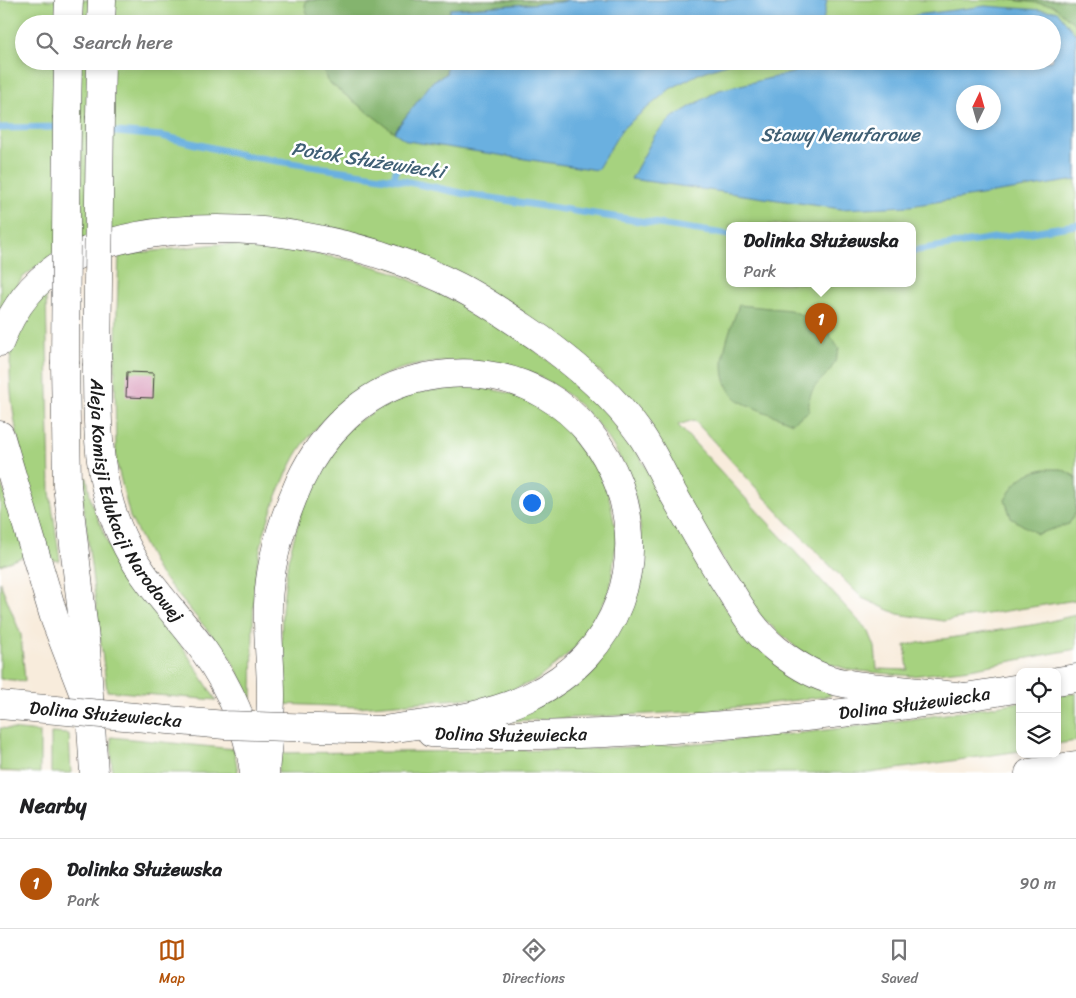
<!DOCTYPE html>
<meta charset="utf-8">
<style>
body{margin:0;font-family:Sriracha,sans-serif;background:#f6f6f6;color:#202124}
.controls{position:absolute;right:15px;bottom:15px;display:grid;overflow:hidden;border-radius:10px;box-shadow:0 2px 8px #0003}
.controls button{width:45px;height:45px;display:grid;place-items:center;padding:0;border:0;border-bottom:1px solid #e0e0e0;background:#fff;color:#202124;font:25px sans-serif}
.compass{position:absolute;left:956px;top:85px;width:45px;height:45px;border-radius:50%;background:#fff;box-shadow:0 2px 8px #0003;rotate:5deg}
.you{position:absolute;left:531px;top:502px;width:18px;height:18px;margin:-12px;border:4px solid #fff;border-radius:50%;background:#1a73e8;box-shadow:0 0 0 8px #1a73e833}
.badge{display:grid;place-items:center;width:32px;height:32px;border-radius:50%;background:#b45309;color:#fff;font-size:16px;font-weight:700}
.pin{position:absolute;translate:-50% -41px;filter:drop-shadow(0 1px 2px #0008)}
.pin::after{content:'';position:absolute;top:26px;width:18px;height:15px;background:inherit;clip-path:polygon(0 0,100% 0,50% 100%)}
.popup{position:absolute;left:726px;top:222px;width:190px;height:65px;box-sizing:border-box;display:grid;place-content:center;border-radius:10px;background:#fff;filter:drop-shadow(0 1px 4px #0005);font-size:16px;white-space:nowrap;color:#757577}
.popup b{font-size:19px;color:#202124}
.popup::after{content:'';position:absolute;left:50%;top:100%;margin-left:-10px;border:10px solid transparent;border-top-color:#fff}
.list{margin:0;padding:0;list-style:none}
h2{display:flex;justify-content:space-between;align-items:center;height:65px;margin:0;padding:0 20px;font-size:21px}
h2 small{font-size:16px;font-weight:400;color:#757577}
.list li{display:grid;grid-template-columns:32px 1fr auto;gap:15px;align-items:center;box-sizing:border-box;height:90px;padding:0 20px;border-top:1px solid #e0e0e0}
.list b{display:block;font-size:19px;white-space:nowrap}
.list p{margin:0;font-size:16px;white-space:nowrap;color:#757577}
.list em{font-size:16px;font-style:normal;color:#757577}
.icon{flex:none;width:28px;height:28px;fill:none;stroke:currentColor;stroke-width:2;stroke-linecap:round;stroke-linejoin:round}
.map{position:relative;flex:none;width:1076px;height:773px;overflow:hidden}
.search{position:absolute;background:#fff;box-shadow:0 2px 8px #0003;left:15px;right:15px;top:15px;height:55px;display:flex;align-items:center;gap:12px;box-sizing:border-box;padding:0 18px;border-radius:28px;color:#757577;font-size:19px}
.sheet{height:155px;background:#fff}
nav{display:flex;justify-content:space-around;align-items:center;box-sizing:border-box;height:70px;border-top:1px solid #e0e0e0;background:#fff;font-size:14px;color:#757577}
nav a{display:grid;justify-items:center;gap:2px}
nav .on{color:#b45309}
.map>svg:first-child{display:block}
.green{fill:#a6d27f;stroke:#61774e;fill-rule:evenodd}
.forest{fill:#84b46e;stroke:#506845}
.water{fill:#6ab0e0;stroke:#43667e;fill-rule:evenodd}
.lines{fill:none;stroke-linecap:round;stroke-linejoin:round}
.stream{stroke:#6ab0e0;stroke-width:7}
.building{fill:#dea7c3}
.secondary-casing{stroke:#3d3b39;stroke-width:29}
.primary-casing{stroke:#3d3b39;stroke-width:29}
.secondary{stroke:#fff;stroke-width:28}
.primary{stroke:#fff;stroke-width:28}
.secondary-bridge-casing{stroke:#3d3b39;stroke-width:29;stroke-linecap:butt}
.primary-bridge-casing{stroke:#3d3b39;stroke-width:29;stroke-linecap:butt}
.secondary-bridge{stroke:#fff;stroke-width:28}
.primary-bridge{stroke:#fff;stroke-width:28}
.labels{text-anchor:middle;dominant-baseline:central;stroke-width:5;stroke-linejoin:round;paint-order:stroke}
.street-label{font-size:18px;fill:#1c1c1c;stroke:#fff}
.water-label{font-size:19px;font-style:italic;fill:#3f5f74;stroke:#fff}
</style>
<div class="map">
<svg width="1076" height="773" viewBox="0 0 1076 773">
<rect width="100%" height="100%" fill="#fff"/>
<filter id="ink" filterUnits="userSpaceOnUse"><feTurbulence type="fractalNoise" baseFrequency=".02" numOctaves="2"/><feDisplacementMap in="SourceGraphic" scale="10" xChannelSelector="R" yChannelSelector="G"/><feConvolveMatrix kernelMatrix="1 2 1 2 8 2 1 2 1" color-interpolation-filters="sRGB"/></filter>
<filter id="wash" filterUnits="userSpaceOnUse"><feTurbulence type="fractalNoise" baseFrequency=".0096" numOctaves="4" result="noise"/><feDisplacementMap in="SourceGraphic" scale="20" xChannelSelector="R" yChannelSelector="G"/><feGaussianBlur stdDeviation="1.12" result="paint"/><feColorMatrix in="noise" values="0 0 0 0 0 0 0 0 0 0 0 0 0 0 0 0 0 1.4 0 .05"/><feComposite in="paint" operator="in"/></filter>
<g filter="url(#wash)">
<rect width="100%" height="100%" fill="#f8ecdc"/>
<!-- green -->
<path class="green" d="M0 0H1076V600L943 621 898 614 862 598 791 526 694 420 678 425 869 632 875 647 877 669 908 670 905 645 1038 624 1076 615V649L970 669 911 676 850 670 821 661 799 650 760 616 600 371 315 229 64 246 22 278 0 316ZM24 24H1052V61H24ZM964 92H994V122H964ZM730 225H912V283H730Z
M217 244 262 246 300 251 355 261 393 272 483 314 531 347 577 383 626 432 726 609 831 694 830 696 706 711 512 721 511 715C539 705 571 692 589 668 599 654 607 637 616 622 622 612 629 603 634 592 640 579 641 560 641 545 641 475 603 412 542 378 528 370 511 368 496 365 463 360 432 360 400 369 361 381 309 427 292 463 274 498 258 543 255 583 252 621 253 661 252 699L229 656 157 570 130 517 116 460 115 367 119 255Z
M46 292 50 492 60 561 52 560C32 502 0 397 13 338 20 320 33 306 46 292Z
M472 386 510 393 544 406 580 438 606 482 617 536 610 591 583 641 537 680 496 696 472 700 471 698 358 707 280 704 282 609 288 560 302 509 319 470 346 429 401 394Z
M87 478 91 501 109 546 128 579 184 649 216 700 107 691 80 479Z
M0 480 26 556 0 565Z
M0 582 21 635 25 681 0 679Z
M1076 693V741L1057 744V696Z
M1020 702V751L869 773H278L279 753C414 751 551 753 686 744 798 735 909 721 1020 702Z
M0 728 40 732V773L0 771Z
M51 733 69 734 71 773H51Z
M111 737 234 749 238 773H112Z"/>
<!-- forest -->
<path class="forest" d="M306 0H568L561 2 450 9 449 24H310L305 6Z
M1012 0H1076V25L1053 5Z
M321 61H447L446 74 433 81 394 132 327 81Z
M739 305 790 310 823 324 839 349C837 354 836 360 834 364 823 384 807 383 809 411L792 423C782 418 741 404 735 398 711 372 729 333 739 305Z
M1044 469H1062L1076 477V512L1069 524 1037 534 1011 518 1005 500C1017 479 1021 475 1044 469Z"/>
<!-- water -->
<path class="water" d="M568 0H827L823 21 818 24H449L450 9 561 2Z
M985 6 1057 11 1076 35V180L910 206 841 209 631 179 655 135 673 117 719 90 792 73 816 61H1052V24H897L916 15ZM994 92V122H964V92Z
M447 61H734L698 74 670 89 622 129 597 170 407 141 394 132 433 81 446 74Z"/>
<g class="lines">
<!-- stream -->
<path class="stream" d="M0 128 62 127
M105 131 162 136 246 156 394 179 466 194 730 235
M394 179 398 161
M912 251 1076 225"/>
</g>
<g id="blocks">
<!-- building -->
<path class="building" d="M127 372 154 373 153 398 126 397Z"/>
</g>
</g>
<g filter="url(#ink)">
<use href="#blocks" fill-opacity="0" stroke="#3d3b39" stroke-width="1"/>
<g class="lines">
<defs>
<g id="secondary">
<path d="M68 24 69 0"/>
<path d="M101 24 102 0"/>
<path d="M67 116 68 61"/>
<path d="M100 116 101 61"/>
<path d="M65 364 67 485 86 648 94 773"/>
<path id="s1" d="M97 366C97 429 97 490 127 547 147 586 179 616 204 651 229 686 249 730 254 773"/>
</g>
<g id="primary">
<path d="M0 342C29 264 94 239 172 231 268 222 373 243 459 287 488 302 514 321 541 339 578 367 614 396 641 435 652 451 661 470 670 488 689 521 707 555 728 587 742 610 754 631 776 649 791 661 809 673 828 679 845 685 863 686 881 688 909 691 937 694 965 697"/>
<path d="M0 435 55 620 89 708"/>
<path d="M1057 681 1076 678"/>
<path id="s2" d="M431 733C543 739 656 732 768 721 852 712 936 703 1020 688"/>
<path d="M265 773C267 747 271 721 271 695 271 665 267 635 268 605 269 564 283 519 300 481 322 434 362 393 413 380 619 327 717 607 529 697 486 718 429 723 382 730"/>
<path d="M1029 773 1076 765"/>
</g>
</defs>
<!-- secondary casing -->
<use href="#secondary" class="secondary-casing"/>
<!-- primary casing -->
<use href="#primary" class="primary-casing"/>
<!-- secondary -->
<use href="#secondary" class="secondary"/>
<!-- primary -->
<use href="#primary" class="primary"/>
<defs>
<path id="secondary-bridge" d="M65 364 67 116
M97 366 100 116"/>
<g id="primary-bridge">
<path id="s3" d="M0 705 225 725 382 730"/>
</g>
</defs>
<!-- secondary-bridge casing -->
<use href="#secondary-bridge" class="secondary-bridge-casing"/>
<!-- primary-bridge casing -->
<use href="#primary-bridge" class="primary-bridge-casing"/>
<!-- secondary-bridge -->
<use href="#secondary-bridge" class="secondary-bridge"/>
<!-- primary-bridge -->
<use href="#primary-bridge" class="primary-bridge"/>
</g>
</g>
<g class="labels">
<!-- street labels -->
<g class="street-label">
<text stroke="none"><textPath href="#s1" startOffset="144">Aleja Komisji Edukacji Narodowej</textPath></text>
<text stroke="none"><textPath href="#s2" startOffset="485">Dolina Służewiecka</textPath></text>
<text stroke="none"><textPath href="#s3" startOffset="106">Dolina Służewiecka</textPath></text>
<text stroke="none"><textPath href="#s2" startOffset="80">Dolina Służewiecka</textPath></text>
</g>
<!-- water labels -->
<g class="water-label">
<text x="840" y="134">Stawy Nenufarowe</text>
<text transform="translate(368 160) rotate(9)">Potok Służewiecki</text>
</g>
</g>
</svg>
<div class="controls">
<button><svg class="icon" aria-label="locate" viewBox="0 0 24 24"><circle cx="12" cy="12" r="6"/><path d="M12 2v4M12 18v4M2 12h4M18 12h4"/></svg></button>
<button><svg class="icon" aria-label="layers" viewBox="0 0 24 24"><path d="M12 4l9 5-9 5-9-5zM3 14l9 5 9-5"/></svg></button>
</div>
<svg class="compass" viewBox="-18 -18 36 36"><path d="M0-13l5 13h-10z" fill="#e53935"/><path d="M0 13l5-13h-10z" fill="#757577"/></svg>
<div class="you"></div>
<div class="pin badge" style="left:821px;top:344px">1</div>
<div class="popup"><b>Dolinka Służewska</b>Park</div>
<div class="search"><svg class="icon" aria-label="search" viewBox="0 0 24 24"><circle cx="10" cy="10" r="6"/><path d="M15 15l6 6"/></svg>Search here</div>
</div>
<section class="sheet">
<h2>Nearby<small></small></h2>
<ul class="list">
<li><span class="badge">1</span><div><b>Dolinka Służewska</b><p>Park</p></div><em>90 m</em></li>
</ul>
</section>
<nav>
<a class="on"><svg class="icon" aria-label="map" viewBox="0 0 24 24"><path d="M3 6l6-2 6 2 6-2v14l-6 2-6-2-6 2zM9 4v14M15 6v14"/></svg>Map</a>
<a><svg class="icon" aria-label="directions" viewBox="0 0 24 24"><path d="M12 3l9 9-9 9-9-9zM9 14v-3h6M13 9l2 2-2 2"/></svg>Directions</a>
<a><svg class="icon" aria-label="saved" viewBox="0 0 24 24"><path d="M7 4h10v16l-5-4-5 4z"/></svg>Saved</a>
</nav>
